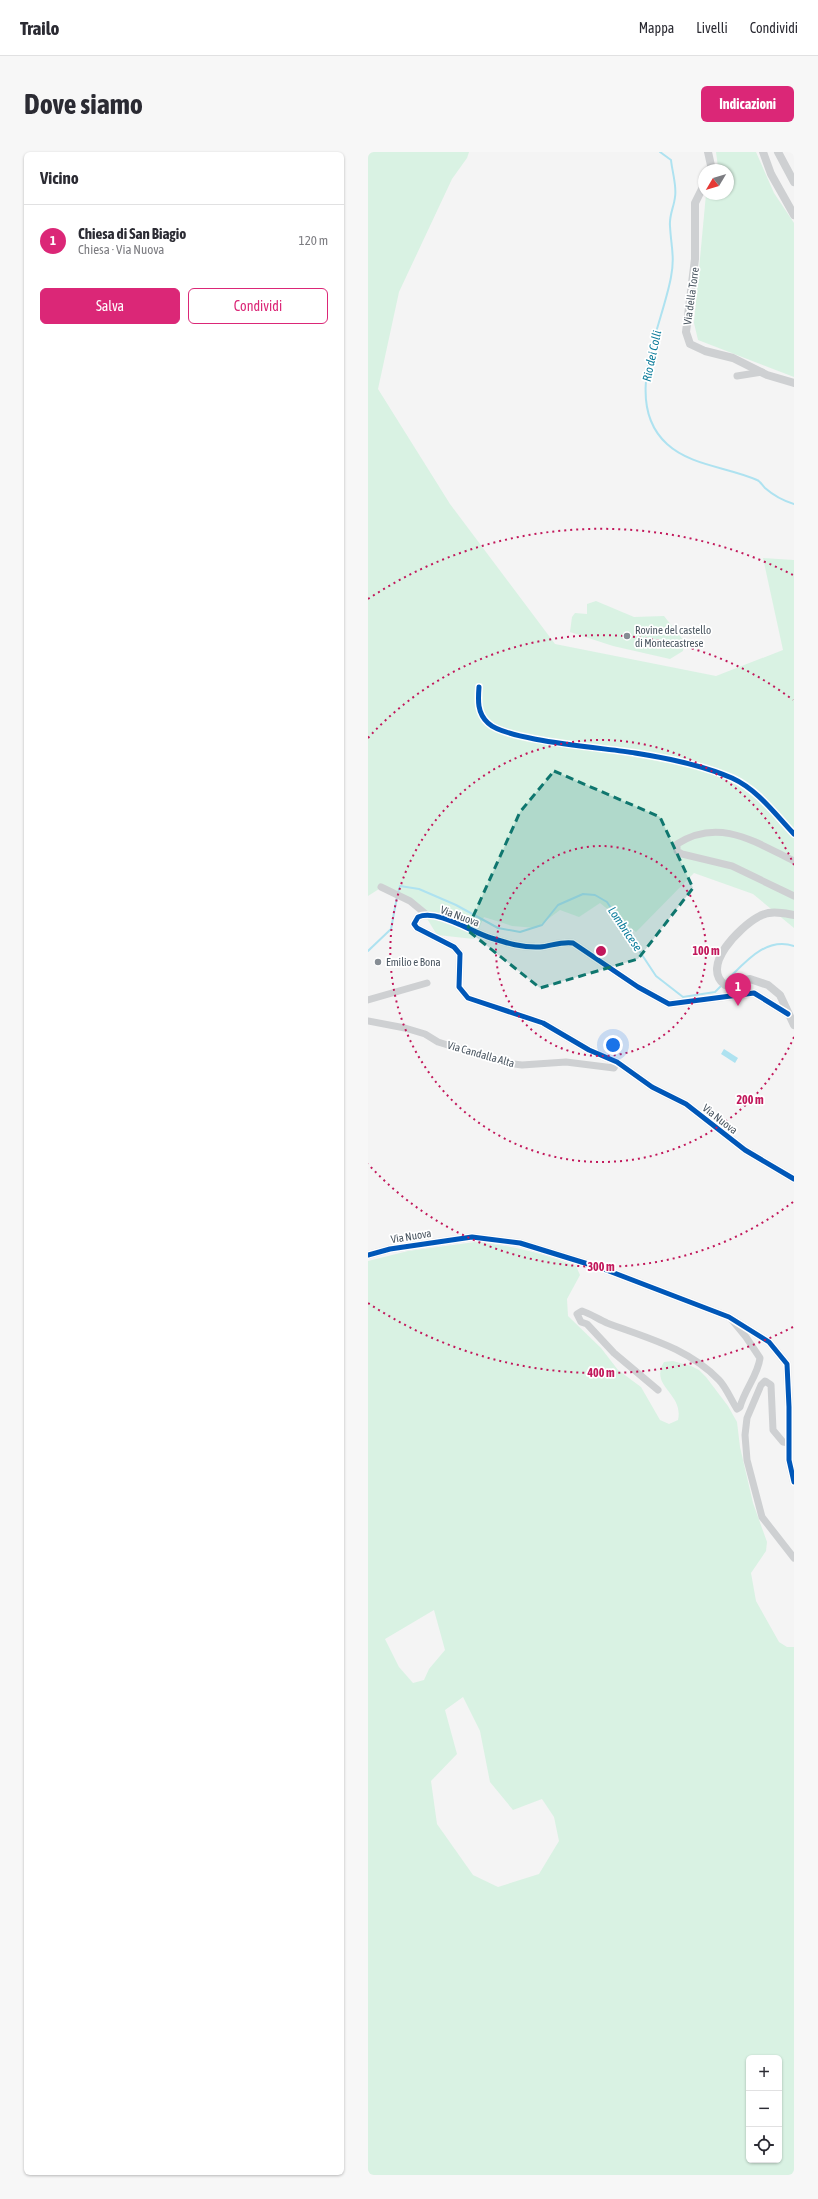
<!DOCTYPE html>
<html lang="it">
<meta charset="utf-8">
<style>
body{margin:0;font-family:"Asap Condensed",sans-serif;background:#f7f7f7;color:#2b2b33}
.controls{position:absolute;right:12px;bottom:12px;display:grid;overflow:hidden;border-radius:6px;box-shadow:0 1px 3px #0004}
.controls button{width:36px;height:36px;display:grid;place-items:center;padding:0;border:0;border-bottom:1px solid #e1e1e2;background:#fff;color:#2b2b33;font:20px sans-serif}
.compass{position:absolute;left:330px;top:12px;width:36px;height:36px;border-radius:50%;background:#fff;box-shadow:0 1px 3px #0004;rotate:232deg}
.you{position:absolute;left:245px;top:893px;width:14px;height:14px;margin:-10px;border:3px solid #fff;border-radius:50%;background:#1a73e8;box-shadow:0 0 0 6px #1a73e833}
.badge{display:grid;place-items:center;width:26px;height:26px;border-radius:50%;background:#db2777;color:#fff;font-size:13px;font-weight:700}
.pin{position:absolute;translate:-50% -33px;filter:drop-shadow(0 1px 2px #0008)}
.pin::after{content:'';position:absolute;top:21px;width:14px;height:12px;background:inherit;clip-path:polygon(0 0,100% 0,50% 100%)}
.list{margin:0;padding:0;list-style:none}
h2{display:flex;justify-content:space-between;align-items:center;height:52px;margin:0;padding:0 16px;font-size:17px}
h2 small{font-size:13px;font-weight:400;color:#7c7c81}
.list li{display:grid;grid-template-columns:26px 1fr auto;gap:12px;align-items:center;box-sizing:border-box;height:72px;padding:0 16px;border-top:1px solid #e1e1e2}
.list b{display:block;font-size:15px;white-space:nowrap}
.list p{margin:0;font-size:13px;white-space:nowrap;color:#7c7c81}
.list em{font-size:13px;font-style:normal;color:#7c7c81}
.actions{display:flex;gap:8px;padding:12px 16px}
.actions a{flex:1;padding:9px 0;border:1px solid #db2777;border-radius:6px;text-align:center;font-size:14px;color:#db2777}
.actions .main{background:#db2777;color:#fff}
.icon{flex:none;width:22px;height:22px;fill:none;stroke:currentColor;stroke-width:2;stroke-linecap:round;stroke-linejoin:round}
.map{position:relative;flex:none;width:426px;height:2023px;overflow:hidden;border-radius:6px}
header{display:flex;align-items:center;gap:24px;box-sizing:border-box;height:56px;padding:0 20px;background:#fff;border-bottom:1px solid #e1e1e2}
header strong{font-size:19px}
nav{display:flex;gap:22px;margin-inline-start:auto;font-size:14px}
.intro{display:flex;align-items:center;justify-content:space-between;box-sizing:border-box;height:96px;padding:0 24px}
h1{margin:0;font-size:28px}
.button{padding:10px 18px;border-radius:6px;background:#db2777;color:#fff;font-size:14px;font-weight:700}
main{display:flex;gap:24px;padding:0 24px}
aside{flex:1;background:#fff;border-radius:6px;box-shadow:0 1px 3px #0004}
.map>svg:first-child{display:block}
.green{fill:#d9f2e3;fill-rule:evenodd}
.water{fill:#aee2f0}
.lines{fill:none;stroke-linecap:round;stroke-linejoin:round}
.stream{stroke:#aee2f0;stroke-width:2}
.minor{stroke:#ced0d2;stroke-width:7}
.tertiary{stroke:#ced0d2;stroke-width:8}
.cycleway-casing{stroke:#fff;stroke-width:8}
.cycleway{stroke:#0057b8;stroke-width:5}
.marked{fill:#0f766e;fill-opacity:0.2;stroke:#0f766e;stroke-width:3;stroke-dasharray:8 5;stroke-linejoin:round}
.ring{fill:none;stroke:#c2185b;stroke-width:2;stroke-dasharray:2 4}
.poi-dot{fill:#868d94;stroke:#fff;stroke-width:1.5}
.labels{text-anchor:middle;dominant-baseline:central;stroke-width:3.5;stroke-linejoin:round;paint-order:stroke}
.street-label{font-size:11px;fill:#4a5661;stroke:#fff}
.poi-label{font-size:11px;fill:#4a5661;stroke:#fff;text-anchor:start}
.water-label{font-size:12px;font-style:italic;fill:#0c7c9b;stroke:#fff}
.centre{fill:#c2185b;stroke:#fff;stroke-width:2}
.ring-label{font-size:12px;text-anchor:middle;font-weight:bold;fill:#c2185b;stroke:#fff;stroke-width:3.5;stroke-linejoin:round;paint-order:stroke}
</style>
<header>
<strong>Trailo</strong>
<nav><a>Mappa</a><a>Livelli</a><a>Condividi</a></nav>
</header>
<div class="intro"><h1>Dove siamo</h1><a class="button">Indicazioni</a></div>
<main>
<aside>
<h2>Vicino<small></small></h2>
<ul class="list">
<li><span class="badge">1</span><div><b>Chiesa di San Biagio</b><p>Chiesa · Via Nuova</p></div><em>120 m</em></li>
</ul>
<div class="actions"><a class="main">Salva</a><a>Condividi</a></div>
</aside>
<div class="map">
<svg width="426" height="2023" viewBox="0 0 426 2023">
<rect width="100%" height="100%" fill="#f4f4f4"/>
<!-- green -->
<path class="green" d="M0 0H101L99 6 84 27 31 140 10 237 82 352 187 492 348 524 415 498 395 406 426 408V776L385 742 326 721 268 780 232 751 211 765 192 758 168 776 144 774 116 765 106 787 69 783 52 755 11 737 0 744Z
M348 0H388L406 41 426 71V225L330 188 326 171 338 42H360V18H349L350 15Z
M228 449 266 465 296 464 316 489 315 499 302 507 245 494 202 480 204 465 207 461 219 462V452Z
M107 1090C147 1094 171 1100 208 1114L212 1123 199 1147 200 1164 233 1196 250 1218 273 1235 292 1268 301 1272 310 1268C316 1241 281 1235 296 1210L305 1209 323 1214 331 1218 338 1225 360 1254 369 1270 372 1295 385 1351 399 1390 398 1399 383 1421 388 1449 411 1490 419 1495H426V2023H0V1109L40 1099ZM66 1458 77 1498 61 1517 56 1528 45 1531 31 1515 17 1487ZM95 1545 112 1579 122 1630 145 1658 174 1647 186 1665 191 1689 171 1722 130 1735 105 1723 69 1672 63 1629 89 1602 77 1558ZM381 1906H411V2008H381Z"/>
<!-- water -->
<path class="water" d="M356 897 370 906 367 911 353 902Z"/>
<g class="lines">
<!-- stream -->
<path class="stream" d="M292 0 303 8C304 19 309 34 307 45 306 55 301 63 302 74 303 94 307 105 303 125 294 175 253 250 299 292 323 314 360 315 389 328 392 329 394 333 397 336 405 343 416 349 426 352
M30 741 32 734 51 737 88 753 130 776 152 780 174 773 190 753 215 742 227 743 239 750 288 824 315 845 347 840 354 833
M0 799 23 777 29 745
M357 830C376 812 397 784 426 794"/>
<!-- minor -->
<path class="minor" d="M369 224 394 220
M111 535C110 548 109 561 120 571 138 589 239 596 267 601 299 606 334 613 364 626 390 638 407 662 426 682
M426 709C387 690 351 665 309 692V699L314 702 364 714 426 744
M13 735 42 749 59 763
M0 848 59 831
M0 869 37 876 57 882 70 890 138 911 154 913 198 910 246 916 249 910
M290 1238 246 1201 219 1172 213 1170 209 1162 214 1159C223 1162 230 1167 239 1171 279 1186 320 1196 351 1228 358 1235 363 1248 369 1257L372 1255C377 1237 390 1223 392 1206L378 1185 364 1168
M421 1291 415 1290 405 1278 403 1233 397 1229 393 1233 379 1266 377 1283 379 1308 394 1365 426 1406"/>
<!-- tertiary -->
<path class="tertiary" d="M340 0 344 18
M395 0 403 22 426 63
M410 0 426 30
M336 33 327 51V107L318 180 322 192 337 199 365 206 399 223 426 231
M426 763C414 761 401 758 390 765 372 775 332 814 357 833L382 827 400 833 412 843 426 873
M420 862 386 841 301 852 270 835 205 791C194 789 183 794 172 795 155 796 139 791 123 786 103 780 70 757 50 765L46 772 49 776 86 795 92 802 91 835 100 846 175 871 221 898 249 910 284 935 318 952 377 998 426 1027
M0 1103 22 1097 104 1085 152 1091 233 1116 361 1165 401 1190 419 1212 421 1255V1308L426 1330"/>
<defs>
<path id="cycleway" d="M111 535C110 548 109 561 120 571 138 589 239 596 267 601 299 606 334 613 364 626 390 638 407 662 426 682
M420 862 386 841 301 852 270 835 205 791C194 789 183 794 172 795 155 796 139 791 123 786 103 780 70 757 50 765L46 772 49 776 86 795 92 802 91 835 100 846 175 871 221 898 249 910 284 935 318 952 377 998 426 1027
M0 1103 22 1097 104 1085 152 1091 233 1116 361 1165 401 1190 419 1212 421 1255V1308L426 1330"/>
</defs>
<!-- cycleway casing -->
<use href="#cycleway" class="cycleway-casing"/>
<!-- cycleway -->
<use href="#cycleway" class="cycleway"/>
</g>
<!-- marked area -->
<path class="marked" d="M186 619 292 665 325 736 270 807 172 836 99 778 152 660Z"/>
<!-- distance rings -->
<g class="ring">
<circle cx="233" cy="799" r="105"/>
<path d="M426 885A211 211 0 1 1 426 713"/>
<path d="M425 1050A316 316 0 0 1 0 1012M0 586A316 316 0 0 1 425 548"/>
<path d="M425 1175A422 422 0 0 1 0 1151M0 447A422 422 0 0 1 425 423"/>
</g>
<!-- markers -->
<g class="poi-dot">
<circle cx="259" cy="484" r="4"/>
<circle cx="10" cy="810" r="4"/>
</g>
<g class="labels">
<!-- street labels -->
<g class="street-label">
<text transform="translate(323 144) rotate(-82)">Via della Torre</text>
<text transform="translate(92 764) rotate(20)">Via Nuova</text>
<text transform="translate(113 902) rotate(16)">Via Candalla Alta</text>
<text transform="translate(352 967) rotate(38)">Via Nuova</text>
<text transform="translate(43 1084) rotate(-9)">Via Nuova</text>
</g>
<!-- poi labels -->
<g class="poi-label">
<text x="267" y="478">Rovine del castello<tspan x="267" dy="13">di Montecastrese</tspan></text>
<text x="18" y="810">Emilio e Bona</text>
</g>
<!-- water labels -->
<g class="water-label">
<text transform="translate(284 204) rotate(-78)">Rio dei Colli</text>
<text transform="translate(257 777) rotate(56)">Lombricese</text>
</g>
</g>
<circle cx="233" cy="799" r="6" class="centre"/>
<g class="ring-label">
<text x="338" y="803">100 m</text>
<text x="382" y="952">200 m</text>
<text x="233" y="1119">300 m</text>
<text x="233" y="1225">400 m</text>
</g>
</svg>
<div class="controls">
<button>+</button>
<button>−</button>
<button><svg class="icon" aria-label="locate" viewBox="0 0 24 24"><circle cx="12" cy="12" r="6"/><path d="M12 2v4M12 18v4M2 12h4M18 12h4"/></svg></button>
</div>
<svg class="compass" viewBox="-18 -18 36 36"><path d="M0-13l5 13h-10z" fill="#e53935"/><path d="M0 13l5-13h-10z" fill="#7c7c81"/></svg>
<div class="you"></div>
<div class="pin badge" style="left:370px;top:854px">1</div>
</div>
</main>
